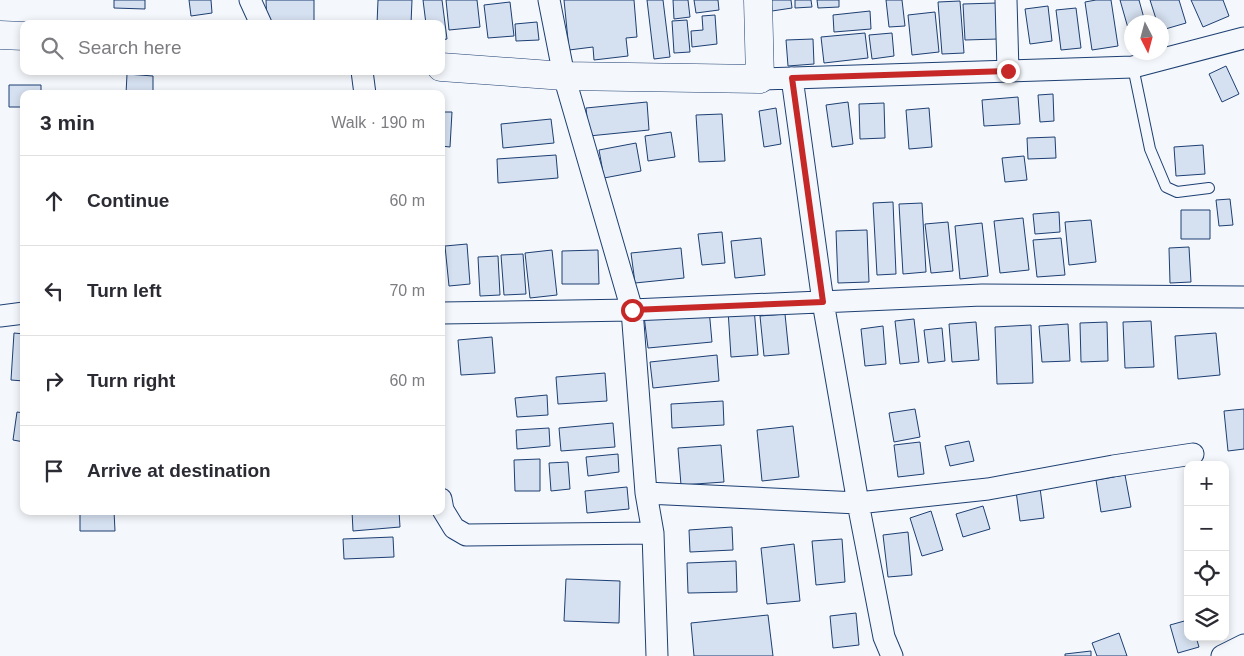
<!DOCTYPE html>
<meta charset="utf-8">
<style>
body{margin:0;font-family:Helvetica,sans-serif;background:#f7f7f7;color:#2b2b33}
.controls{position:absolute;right:15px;bottom:15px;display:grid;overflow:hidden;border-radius:10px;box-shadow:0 2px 8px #0003}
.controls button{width:45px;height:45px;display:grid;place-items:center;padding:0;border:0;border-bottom:1px solid #e1e1e2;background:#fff;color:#2b2b33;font:25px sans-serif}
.compass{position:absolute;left:1124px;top:15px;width:45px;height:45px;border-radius:50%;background:#fff;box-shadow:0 2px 8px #0003;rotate:174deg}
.stop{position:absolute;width:15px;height:15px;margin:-11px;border:4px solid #c62828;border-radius:50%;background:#fff}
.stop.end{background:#c62828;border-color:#fff;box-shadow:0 1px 5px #0008}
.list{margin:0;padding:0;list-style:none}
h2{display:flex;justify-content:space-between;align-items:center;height:65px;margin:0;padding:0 20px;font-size:21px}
h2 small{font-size:16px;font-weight:400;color:#7c7c81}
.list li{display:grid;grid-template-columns:32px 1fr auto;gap:15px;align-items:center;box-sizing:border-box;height:90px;padding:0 20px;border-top:1px solid #e1e1e2}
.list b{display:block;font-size:19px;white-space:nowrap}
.list em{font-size:16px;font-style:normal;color:#7c7c81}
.icon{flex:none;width:28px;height:28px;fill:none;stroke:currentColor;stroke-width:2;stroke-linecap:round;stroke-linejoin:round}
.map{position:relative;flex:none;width:1244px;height:656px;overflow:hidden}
.search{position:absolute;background:#fff;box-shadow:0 2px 8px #0003;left:20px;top:20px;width:425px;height:55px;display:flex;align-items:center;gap:12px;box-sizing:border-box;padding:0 18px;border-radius:10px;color:#7c7c81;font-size:19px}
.panel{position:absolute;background:#fff;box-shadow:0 2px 8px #0003;left:20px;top:90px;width:425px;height:425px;border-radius:10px}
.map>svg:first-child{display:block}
.building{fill:#d5e0f0;stroke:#1d3f73}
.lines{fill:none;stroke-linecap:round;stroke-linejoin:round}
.lane-casing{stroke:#1d3f73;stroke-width:12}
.street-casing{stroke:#1d3f73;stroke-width:23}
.secondary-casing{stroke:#1d3f73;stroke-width:29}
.lane{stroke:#f4f7fb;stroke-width:10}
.street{stroke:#f4f7fb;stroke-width:21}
.secondary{stroke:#f4f7fb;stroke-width:28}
.route{stroke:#c62828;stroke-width:6}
</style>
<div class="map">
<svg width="1244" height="656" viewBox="0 0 1244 656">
<rect width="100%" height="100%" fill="#f4f7fb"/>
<!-- building -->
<path class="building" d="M114 0H145V9L114 8Z
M189 0H211L212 13 191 16Z
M266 0H314V24H267Z
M378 0H412L411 24H377Z
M423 0H442L447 39 441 40V24H426Z
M446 0H477L480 27 449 30Z
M564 0H634L637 37 626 38 628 56 594 60 593 47 569 50Z
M647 0H663L670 57 654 59Z
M673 0H688L690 17 674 19Z
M694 0H718L719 10 696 13Z
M771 0H791L792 8 772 11Z
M795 0H811L812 7 795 8Z
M817 0H839V7L818 8Z
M886 0H902L905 26 889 27Z
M1096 0H1111L1118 46 1092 50 1085 2Z
M1120 0H1139L1145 22H1132V42Z
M1150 0H1179L1186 23 1162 30V22H1157Z
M1191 0H1223L1229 16 1203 27Z
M960 1 964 53 942 54 938 2Z
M510 2 514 36 488 38 484 5Z
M997 3 998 39 965 40 963 4Z
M1048 6 1052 41 1030 44 1025 9Z
M1076 8 1081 48 1061 50 1056 10Z
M870 11 871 29 834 32 833 15Z
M935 12 939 52 912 55 908 15Z
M715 15 717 44 692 47 691 31 703 30 702 16Z
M687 20 690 52 674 53 672 21Z
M537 22 539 40 516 41 515 24Z
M865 33 868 58 824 63 821 37Z
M892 33 894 56 872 59 869 35Z
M813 39 814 64 788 66 786 40Z
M1226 66 1239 94 1222 102 1209 74Z
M127 74 153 76V94H126Z
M9 85H41V94H24V107H9Z
M1053 94 1054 121 1040 122 1038 95Z
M1018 97 1020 124 984 126 982 100Z
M647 102 649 130 589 136 586 108Z
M848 102 853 144 832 147 826 105Z
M884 103 885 138 860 139 859 104Z
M776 108 781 144 764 147 759 111Z
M929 108 932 147 909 149 906 110Z
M441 112H452L450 147 441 146Z
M722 114 725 161 699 162 696 115Z
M551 119 554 143 503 148 501 124Z
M671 132 675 157 648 161 645 136Z
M1055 137 1056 158 1028 159 1027 138Z
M636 143 641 171 604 178 599 150Z
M1203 145 1205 174 1176 176 1174 147Z
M556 155 558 178 498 183 497 159Z
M1024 156 1027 180 1005 182 1002 158Z
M1230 199 1233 225 1219 226 1216 200Z
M893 202 896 274 877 275 873 203Z
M922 203 926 272 903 274 899 204Z
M1181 210H1210V239H1181Z
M1059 212 1060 232 1035 234 1033 214Z
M1023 218 1029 270 1000 273 994 221Z
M1091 220 1096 262 1069 265 1065 222Z
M948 222 953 271 931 273 925 224Z
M982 223 988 276 960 279 955 226Z
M867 230 869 282 838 283 836 231Z
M722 232 725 263 702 265 698 234Z
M761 238 765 275 735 278 731 241Z
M1061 238 1065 275 1037 277 1033 240Z
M467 244 470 284 449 286 445 246Z
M1189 247 1191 282 1170 283 1169 248Z
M681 248 684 278 635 283 631 253Z
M552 250 557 295 530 298 525 253Z
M598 250 599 284H562V251Z
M523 254 526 294 504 295 501 255Z
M498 256 500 295 480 296 478 257Z
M754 308 758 355 731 357 728 310Z
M709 309 712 342 648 348 644 316Z
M785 314 789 354 764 356 760 316Z
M914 319 919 362 900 364 895 321Z
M1151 321 1154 367 1125 368 1123 322Z
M976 322 979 360 952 362 949 324Z
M1107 322 1108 361 1081 362 1080 323Z
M1068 324 1070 361 1042 362 1039 326Z
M1031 325 1033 383 997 384 995 327Z
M883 326 886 364 865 366 861 329Z
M942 328 945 361 928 363 924 330Z
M14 333 24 334V381L11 380Z
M1216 333 1220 375 1178 379 1175 336Z
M492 337 495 373 461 375 458 340Z
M717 355 719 381 653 388 650 362Z
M605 373 607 401 558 404 556 377Z
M547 395 548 415 517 417 515 398Z
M723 401 724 425 672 428 671 404Z
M915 409 920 437 894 442 889 413Z
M1244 409V449L1228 451 1224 411Z
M17 412 24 413V442L13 440Z
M613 423 615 447 561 451 559 428Z
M793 426 799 477 762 481 757 430Z
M549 428 550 446 517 449 516 430Z
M969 441 974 461 950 466 945 446Z
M920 442 924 474 898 477 894 445Z
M721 445 724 482 681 485 678 448Z
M618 454 619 472 588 476 586 457Z
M540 459V491H515L514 460Z
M568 462 570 489 551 491 549 463Z
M1125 475 1131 507 1101 512 1096 480Z
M627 487 629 509 587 513 585 491Z
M1040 488 1044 518 1020 521 1016 491Z
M983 506 990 529 963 537 956 514Z
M80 511H114L115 531H80Z
M352 511H399L400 527 353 531Z
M931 511 943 550 922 556 910 518Z
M732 527 733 550 690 552 689 530Z
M908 532 912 575 888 577 883 535Z
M393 537 394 557 344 559 343 539Z
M842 539 845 582 816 585 812 541Z
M794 544 800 601 767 604 761 548Z
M736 561 737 592 688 593 687 563Z
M566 579 620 581 619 623 564 621Z
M856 613 859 645 833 648 830 616Z
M768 615 773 656H694L691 623Z
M1188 620V637H1196L1199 647 1178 653 1170 625Z
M1119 633 1127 656H1097L1092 643Z
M1091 651V656H1065V654Z"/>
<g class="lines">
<defs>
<path id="lane" d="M1133 67 1150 149 1166 187 1177 192 1209 188"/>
<path id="street" d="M250 0 261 24
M549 0 564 76 632 310 646 493 653 533 657 656
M1006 0 1008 71
M362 71 365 94
M792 78 823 302 858 503 884 637 892 656
M760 79 1133 67 1244 38
M441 313 632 310 982 295 1244 297
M0 316 24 313
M646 493 858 503 988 489 1113 466 1193 454
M441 499 443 510 454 528 466 535 653 533
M1222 656 1244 645"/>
<path id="secondary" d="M0 35 24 36
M441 67 564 76 760 79 758 0"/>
</defs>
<!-- lane casing -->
<use href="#lane" class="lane-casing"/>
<!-- street casing -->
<use href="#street" class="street-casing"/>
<!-- secondary casing -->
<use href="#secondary" class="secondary-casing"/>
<!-- lane -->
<use href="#lane" class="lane"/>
<!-- street -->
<use href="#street" class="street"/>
<!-- secondary -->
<use href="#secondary" class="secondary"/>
</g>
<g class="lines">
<!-- route -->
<path class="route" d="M632 310 823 302 792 78 1008 71"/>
</g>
</svg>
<div class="controls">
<button>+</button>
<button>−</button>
<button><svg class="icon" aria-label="locate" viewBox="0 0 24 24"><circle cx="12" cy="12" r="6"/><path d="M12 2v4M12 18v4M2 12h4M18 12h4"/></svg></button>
<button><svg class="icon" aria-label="layers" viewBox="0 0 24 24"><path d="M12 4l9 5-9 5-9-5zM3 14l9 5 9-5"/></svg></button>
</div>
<svg class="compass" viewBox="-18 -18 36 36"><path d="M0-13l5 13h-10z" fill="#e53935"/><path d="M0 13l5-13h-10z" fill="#7c7c81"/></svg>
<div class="stop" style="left:632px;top:310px"></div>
<div class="stop end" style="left:1008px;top:71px"></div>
<div class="search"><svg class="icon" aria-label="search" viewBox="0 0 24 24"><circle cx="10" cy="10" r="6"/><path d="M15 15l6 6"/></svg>Search here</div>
<section class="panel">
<h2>3 min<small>Walk · 190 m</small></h2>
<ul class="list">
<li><svg class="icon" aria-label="ahead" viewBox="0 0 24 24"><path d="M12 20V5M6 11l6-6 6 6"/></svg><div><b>Continue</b></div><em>60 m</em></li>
<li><svg class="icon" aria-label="left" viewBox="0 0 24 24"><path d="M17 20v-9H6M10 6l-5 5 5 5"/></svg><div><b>Turn left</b></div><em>70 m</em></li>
<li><svg class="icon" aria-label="right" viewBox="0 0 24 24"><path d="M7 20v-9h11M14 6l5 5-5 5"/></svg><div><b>Turn right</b></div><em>60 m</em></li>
<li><svg class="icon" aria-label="arrive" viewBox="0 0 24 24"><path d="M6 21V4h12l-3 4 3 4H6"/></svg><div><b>Arrive at destination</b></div></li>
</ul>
</section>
</div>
